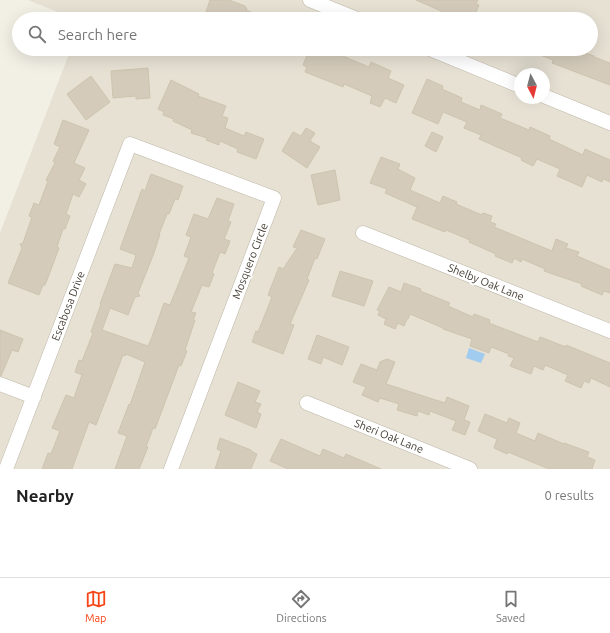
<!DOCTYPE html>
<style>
body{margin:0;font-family:Ubuntu,sans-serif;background:#f6f6f6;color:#222}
.compass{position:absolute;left:514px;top:68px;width:36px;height:36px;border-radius:50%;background:#fff;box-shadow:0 4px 16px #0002;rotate:173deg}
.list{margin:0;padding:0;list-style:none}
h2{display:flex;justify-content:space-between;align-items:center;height:52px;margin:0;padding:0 16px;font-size:17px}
h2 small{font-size:13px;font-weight:400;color:#767676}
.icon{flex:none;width:22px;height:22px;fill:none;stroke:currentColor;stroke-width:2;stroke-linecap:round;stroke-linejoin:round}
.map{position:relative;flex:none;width:610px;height:469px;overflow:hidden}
.search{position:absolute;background:#fff;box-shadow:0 4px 16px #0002;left:12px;right:12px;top:12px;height:44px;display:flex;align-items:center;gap:10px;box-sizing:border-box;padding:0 14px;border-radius:22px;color:#767676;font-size:15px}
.sheet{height:108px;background:#fff}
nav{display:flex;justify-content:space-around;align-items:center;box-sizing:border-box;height:56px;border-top:1px solid #e0e0e0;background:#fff;font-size:11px;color:#767676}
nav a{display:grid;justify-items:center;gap:2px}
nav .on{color:#f84517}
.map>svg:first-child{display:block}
.residential{fill:#e6e1d3;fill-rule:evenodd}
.water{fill:#a1cbef}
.building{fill:#d4cbbb;stroke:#cec4ae}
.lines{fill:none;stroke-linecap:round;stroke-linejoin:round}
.street-casing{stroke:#beb7a8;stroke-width:15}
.street{stroke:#fff;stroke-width:14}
.labels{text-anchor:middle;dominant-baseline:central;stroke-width:4;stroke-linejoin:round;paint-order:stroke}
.street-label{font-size:11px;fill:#453f35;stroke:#fff}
</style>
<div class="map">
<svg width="610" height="469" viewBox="0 0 610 469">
<rect width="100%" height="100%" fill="#f2efe5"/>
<!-- residential -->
<path class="residential" d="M28 0H610V469H0V233L71 49H591V19H75ZM520 74H544V98H520Z"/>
<!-- water -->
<path class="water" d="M469 348 485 354 481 363 466 358Z"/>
<!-- building -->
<path class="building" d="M210 0H229L245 6V8H247L246 10 267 19H223L206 12Z
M416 0H478L476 4 479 5 473 19H459Z
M310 49H326L369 67 371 62 391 71 388 78 404 85 396 103 385 98 380 107 370 103 372 96 344 84 343 87 305 72 307 67 303 65Z
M527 49H575L594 56V57L610 63V85L552 63 553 60 527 50Z
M148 68 150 98 136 99V96L113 98 111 71Z
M91 76 110 102 86 120 67 94Z
M427 79 443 86 442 89 462 98 461 102 480 110 481 105 502 114 500 118 529 130 530 127 550 136 549 139 583 155 585 149 610 160V182L603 179 602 182 587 175 582 187 557 176 560 169 537 159 533 166 521 160 522 158 479 139 481 135 464 128 467 122 443 112 438 124 412 113Z
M171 80 199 94 198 96 226 106 222 116 228 118 225 128 244 136 246 132 264 139 256 159 237 152 238 149 220 141 219 145 206 140 207 138 191 133 192 130 173 121 174 119 163 115 164 112 158 109Z
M63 120 89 130 74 163 85 168 79 180 86 184 79 197 73 194 66 214 70 216 65 229H63L57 247 59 248 49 275 45 285H43L39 295 8 283 22 248 20 244 23 243 32 217 29 216 34 203 39 205 48 181 46 180 55 163 53 161 60 147 54 144Z
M306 128 315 133 310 141 320 147 307 168 282 151 293 132 301 136Z
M432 132 443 137 436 152 425 146Z
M381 157 400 164 398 169 415 178 410 190 440 203 443 196 457 202 456 204 482 215 483 213 492 216 490 222 496 224 494 227 552 251 556 239 568 244 566 248 579 252 577 256 610 270V293L604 291 602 295 581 286 582 284 544 271 545 269 522 259 521 262 514 258 512 263 495 256 496 254 469 242 470 240 446 230 445 232 412 219 417 207 385 193 387 189 370 183Z
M335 170 340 200 318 205 311 175Z
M151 174 183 186 178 200 175 199 169 214H167L159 234H160L154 253 138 293 140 296 135 297 128 315 110 308 102 330 148 346 152 337 164 303 170 305 189 258 184 256 191 237 186 235 194 214 208 219 217 198 234 204 228 221 231 222 224 239 230 241 225 254 220 252 212 273 214 274 209 287 202 285 191 312 196 313 193 320H195L185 350 187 351 181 366 179 365 155 429 153 428 146 447H148L139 469H115L127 436 118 433 129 404 130 405 145 362 126 354 125 356 123 355 96 425 89 422 72 469H42L48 453 51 454 60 431 52 428 66 395 74 398 82 375 75 372 79 360 82 361 93 333 91 332 101 304H100L115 264 132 268 136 255 120 249 142 189 145 191Z
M301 230 325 239 317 259 315 258 307 279 309 280 290 324 294 325 283 354 252 342 256 331 258 332 272 297 268 295 279 267 283 269 297 248 293 247Z
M340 271 373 281 364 306 332 296Z
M404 283 421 289 420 291 450 303 448 306 473 317 474 314 490 320 489 323 538 342 540 337 566 347V345L610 363V387L591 378 589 383 584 381 581 388 565 381 568 375 545 365 543 370 534 366 531 374 510 366 514 358 508 356 509 354 491 347 489 353 470 346 472 339 443 329V328L410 314 408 319H407L404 326 398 323 395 329 384 324 386 319 378 315 380 311 377 310 389 287 401 292Z
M0 330 23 339 18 352 12 350 1 376H0Z
M317 335 349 347 342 365 323 357 321 364 308 359Z
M387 359 395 362 386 384 445 403 447 397 469 406 464 420 470 422 465 435 452 430 456 421 430 411 429 415 418 411 417 416 397 410 399 404 380 398 378 402 362 395 366 387 353 382 361 364 377 370 380 362Z
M238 382 260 391 255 402 261 404 257 412 261 414 256 428 225 415Z
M485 414 507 423 509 418 520 423 516 433 535 441 538 433 564 444V443L589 452 587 457 595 460 592 469H549L508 452 507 454 494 448 497 439 478 431Z
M220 438 251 450V451L257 454 251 469H215L221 451 217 449Z
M281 439 320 456 323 449 344 458 346 454 381 469H288L270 461Z"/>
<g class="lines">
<defs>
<path id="street" d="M310 0 357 19
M430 49 520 86
M544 96 610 123
M363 233 610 331
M0 384 34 397
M307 403 470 469
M6 469 130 144 274 198 171 469"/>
</defs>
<!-- street casing -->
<use href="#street" class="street-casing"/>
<!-- street -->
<use href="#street" class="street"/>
</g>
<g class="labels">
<!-- street labels -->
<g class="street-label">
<text transform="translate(250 261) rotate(-69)">Mosquero Circle</text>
<text transform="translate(486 282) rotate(22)">Shelby Oak Lane</text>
<text transform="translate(68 306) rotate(-69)">Escabosa Drive</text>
<text transform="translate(389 436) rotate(22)">Sheri Oak Lane</text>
</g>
</g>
</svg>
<svg class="compass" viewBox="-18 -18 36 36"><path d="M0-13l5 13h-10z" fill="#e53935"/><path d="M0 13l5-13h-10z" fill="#767676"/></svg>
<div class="search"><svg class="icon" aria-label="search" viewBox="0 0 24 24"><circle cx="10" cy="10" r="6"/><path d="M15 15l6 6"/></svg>Search here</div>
</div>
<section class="sheet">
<h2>Nearby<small>0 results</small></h2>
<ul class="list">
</ul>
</section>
<nav>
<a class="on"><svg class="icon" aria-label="map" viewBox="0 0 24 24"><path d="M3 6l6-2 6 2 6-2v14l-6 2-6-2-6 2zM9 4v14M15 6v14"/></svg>Map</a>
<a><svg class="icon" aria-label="directions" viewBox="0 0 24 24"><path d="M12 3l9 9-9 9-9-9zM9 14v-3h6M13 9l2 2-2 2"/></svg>Directions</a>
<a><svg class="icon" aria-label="saved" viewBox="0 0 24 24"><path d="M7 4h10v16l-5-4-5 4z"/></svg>Saved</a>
</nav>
